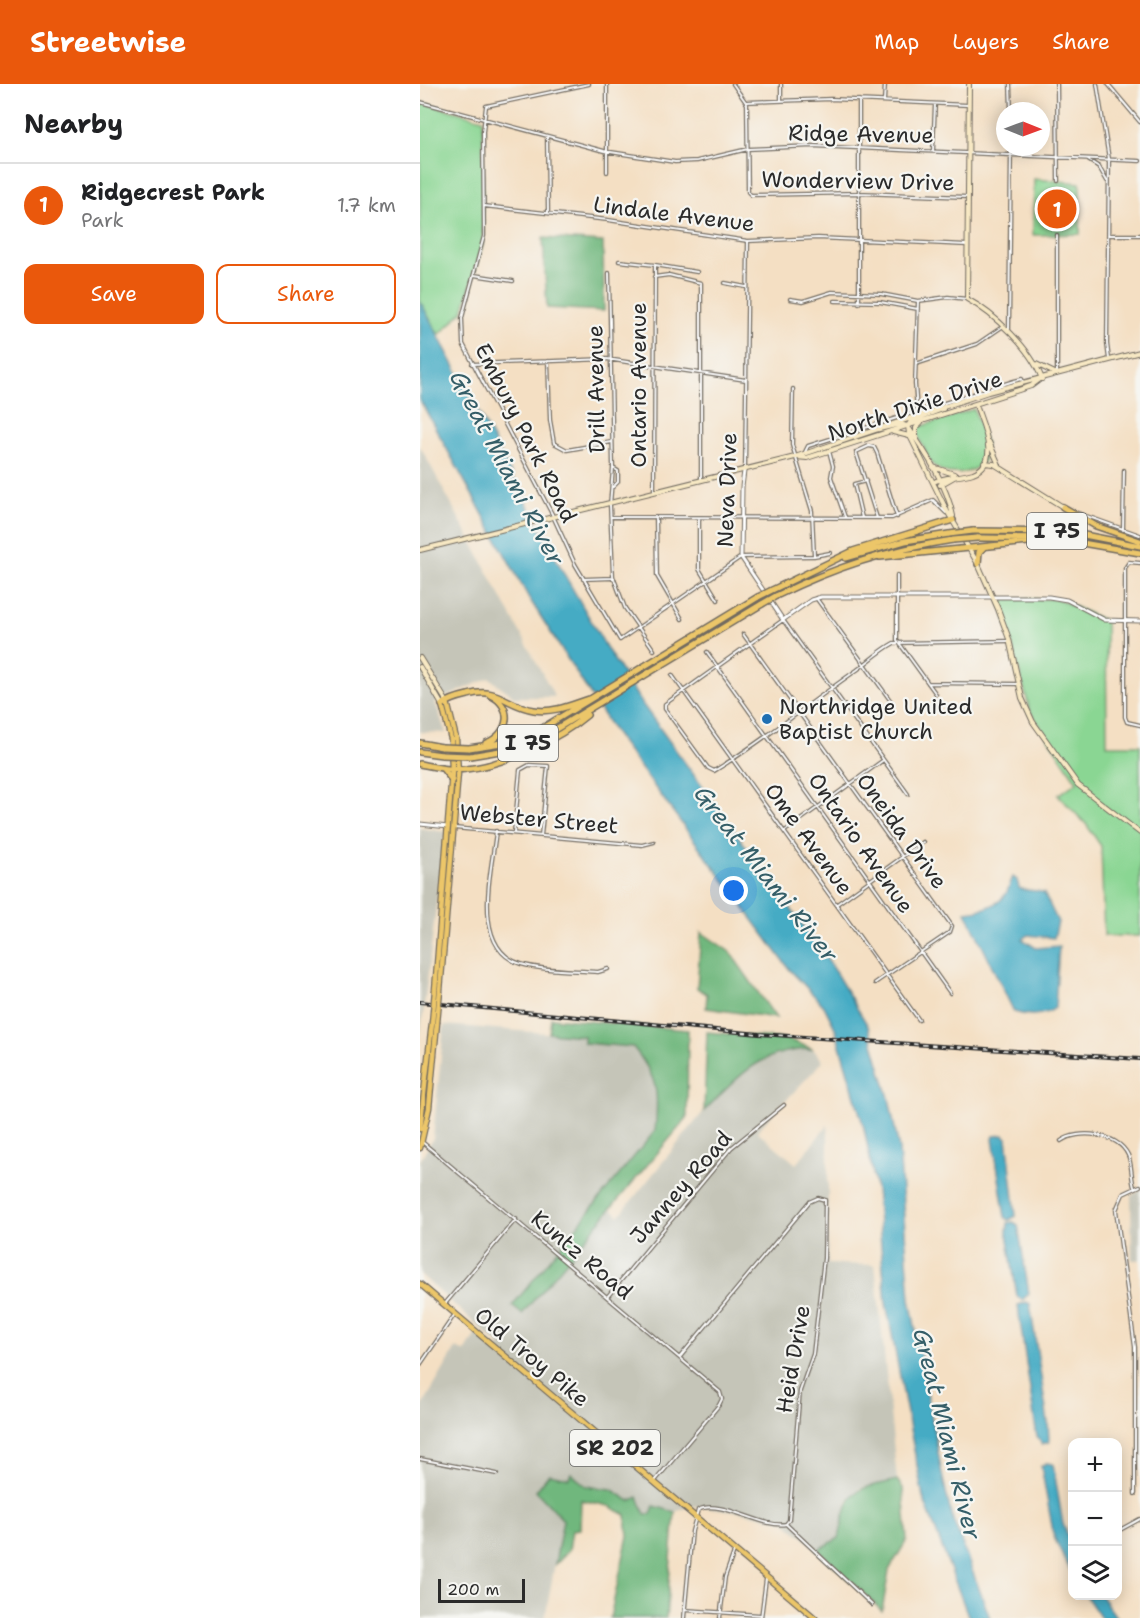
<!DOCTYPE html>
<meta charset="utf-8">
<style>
body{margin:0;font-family:"Shantell Sans",sans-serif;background:#f2f2f2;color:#202124}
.controls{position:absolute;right:18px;bottom:18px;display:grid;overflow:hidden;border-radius:12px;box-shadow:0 3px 15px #0003}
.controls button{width:54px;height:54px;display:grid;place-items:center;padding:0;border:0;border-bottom:2px solid #e0e0e0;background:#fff;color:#202124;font:30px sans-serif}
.compass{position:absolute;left:576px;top:18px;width:54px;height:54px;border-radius:50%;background:#fff;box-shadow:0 3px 15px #0003;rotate:91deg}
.scale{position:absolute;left:18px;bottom:15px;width:87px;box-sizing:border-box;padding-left:6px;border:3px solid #2b2b2b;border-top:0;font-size:16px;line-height:21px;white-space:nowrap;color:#2b2b2b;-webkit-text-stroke:4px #f6f6f2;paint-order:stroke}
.you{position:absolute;left:314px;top:807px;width:21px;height:21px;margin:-15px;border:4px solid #fff;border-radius:50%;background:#1a73e8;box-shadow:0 0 0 9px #1a73e833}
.badge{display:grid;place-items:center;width:39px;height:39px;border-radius:50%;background:#ea580c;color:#fff;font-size:20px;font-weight:700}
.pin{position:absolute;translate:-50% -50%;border:3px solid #fff;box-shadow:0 2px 6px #0006}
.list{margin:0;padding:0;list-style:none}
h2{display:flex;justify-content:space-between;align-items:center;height:78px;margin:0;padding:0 24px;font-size:26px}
h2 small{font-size:20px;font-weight:400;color:#757577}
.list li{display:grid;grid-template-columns:39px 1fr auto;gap:18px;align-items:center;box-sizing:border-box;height:84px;padding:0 24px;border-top:2px solid #e0e0e0}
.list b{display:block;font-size:22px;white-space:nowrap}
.list p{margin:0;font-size:20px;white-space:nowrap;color:#757577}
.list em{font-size:20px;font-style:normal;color:#757577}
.actions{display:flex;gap:12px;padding:18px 24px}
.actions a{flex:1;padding:14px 0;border:2px solid #ea580c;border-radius:12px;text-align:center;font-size:21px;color:#ea580c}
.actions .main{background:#ea580c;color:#fff}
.icon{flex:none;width:33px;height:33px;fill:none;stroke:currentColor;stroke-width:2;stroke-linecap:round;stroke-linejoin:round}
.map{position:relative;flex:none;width:720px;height:1534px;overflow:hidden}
header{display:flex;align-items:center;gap:36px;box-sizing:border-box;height:84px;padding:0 30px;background:#ea580c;color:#fff}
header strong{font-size:28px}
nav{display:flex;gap:33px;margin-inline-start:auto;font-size:21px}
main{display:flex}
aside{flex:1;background:#fff}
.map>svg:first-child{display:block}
.industrial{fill:#c5c5b8}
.green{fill:#8ad693;stroke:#5a805f;stroke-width:1.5}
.forest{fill:#6fb77d;stroke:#4d7154;stroke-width:1.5}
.water{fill:#44abc4;stroke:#386b78;stroke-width:1.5}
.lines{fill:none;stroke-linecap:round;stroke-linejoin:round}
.minor-casing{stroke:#716a60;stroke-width:4.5}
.tertiary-casing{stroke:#716a60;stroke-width:5}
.secondary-casing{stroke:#716a60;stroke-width:6}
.primary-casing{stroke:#716a60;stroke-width:7}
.motorway-casing{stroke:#716a60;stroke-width:8}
.minor{stroke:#fff;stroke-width:2}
.tertiary{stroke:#fff;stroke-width:3}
.secondary{stroke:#f7e8c3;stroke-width:4}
.primary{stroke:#ecc669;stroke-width:4.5}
.motorway{stroke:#ecc669;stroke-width:5}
.rail-casing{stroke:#2b2b2b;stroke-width:4}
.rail{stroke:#f6f6f2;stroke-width:1.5;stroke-dasharray:4.5;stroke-linecap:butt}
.primary-bridge-casing{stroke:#716a60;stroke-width:7;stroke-linecap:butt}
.motorway-bridge-casing{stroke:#716a60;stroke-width:8;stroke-linecap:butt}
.primary-bridge{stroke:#ecc669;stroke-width:4.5}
.motorway-bridge{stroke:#ecc669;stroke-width:5}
.poi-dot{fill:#1f6fb2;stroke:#f6f6f2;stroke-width:2}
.labels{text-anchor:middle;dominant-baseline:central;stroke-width:4.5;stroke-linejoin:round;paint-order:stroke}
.shield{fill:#f6f6f2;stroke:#686867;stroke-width:1.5}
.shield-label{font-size:21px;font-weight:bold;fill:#2b2b2b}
.street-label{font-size:22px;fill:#2b2b2b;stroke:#f6f6f2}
.poi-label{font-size:22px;fill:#2b2b2b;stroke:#f6f6f2;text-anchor:start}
.water-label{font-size:24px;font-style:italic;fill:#355e68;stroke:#f6f6f2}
</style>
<header>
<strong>Streetwise</strong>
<nav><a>Map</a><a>Layers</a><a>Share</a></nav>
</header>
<main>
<aside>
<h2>Nearby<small></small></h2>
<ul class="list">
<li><span class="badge">1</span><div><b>Ridgecrest Park</b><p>Park</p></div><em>1.7 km</em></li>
</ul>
<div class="actions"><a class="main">Save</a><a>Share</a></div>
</aside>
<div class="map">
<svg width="720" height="1534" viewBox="0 0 720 1534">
<rect width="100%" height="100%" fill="#f6f6f2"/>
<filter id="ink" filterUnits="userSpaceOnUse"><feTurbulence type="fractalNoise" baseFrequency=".0167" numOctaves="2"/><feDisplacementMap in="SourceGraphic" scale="12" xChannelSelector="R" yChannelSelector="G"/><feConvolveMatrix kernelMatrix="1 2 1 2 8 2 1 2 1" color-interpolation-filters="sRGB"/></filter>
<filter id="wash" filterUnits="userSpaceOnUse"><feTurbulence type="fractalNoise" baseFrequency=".008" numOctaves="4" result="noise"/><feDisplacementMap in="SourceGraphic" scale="24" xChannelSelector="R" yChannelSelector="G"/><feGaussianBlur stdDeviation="1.35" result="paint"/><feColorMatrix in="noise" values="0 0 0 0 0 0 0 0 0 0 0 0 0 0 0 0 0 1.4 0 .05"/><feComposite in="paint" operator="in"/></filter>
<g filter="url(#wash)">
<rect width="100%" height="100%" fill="#f4dfc3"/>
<!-- industrial -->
<path class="industrial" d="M0 362 135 613H95L69 594 15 618 26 649 0 648Z
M0 744 25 748 0 956Z
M24 941 165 952V959L212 963 230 984 239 1012 235 1047 92 1221 102 1229 191 1124 199 1132 284 1027 331 981 368 965H393L403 977 337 1047 376 1080 408 1041V1180L455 1181 477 1396 440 1404 427 1416 419 1454 398 1466 364 1437 321 1428 273 1422 255 1428 235 1422 231 1430H224L191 1405 166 1402 152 1390 149 1394 116 1407 143 1436 125 1534H0V1326L36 1264 45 1268 57 1248 78 1265 80 1262 0 1190V1077L13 1054Z
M720 1106V1176H712L711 1112Z"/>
<!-- green -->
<path class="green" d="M0 18 63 35V160L43 227 19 251 0 217Z
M614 95 660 99V150L613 151Z
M554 325 566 359 564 377C552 391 527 394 513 381 509 377 506 369 504 364 500 357 496 351 499 343Z
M587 515H638L686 537 687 661H720V852H684L681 762 666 740 638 711 657 698 610 627 581 519Z"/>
<!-- forest -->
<path class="forest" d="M123 154 183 158 184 227 127 224Z
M281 848 310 868 356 934 286 924 287 910 277 904Z
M131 934 268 946 267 1034 102 1230 92 1222 235 1047C239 1008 238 994 213 963L164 959V952L129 949Z
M287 948 367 955 393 965C338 966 320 992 284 1027Z
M151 1389 166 1402 191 1405 210 1417 218 1413 225 1430H231L234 1422 255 1428 246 1534H190L208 1452 206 1431 189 1422 161 1416 160 1445 152 1446 149 1466 135 1480 143 1436 116 1407 129 1390 149 1394Z
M477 1396 483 1404 487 1456 469 1486 462 1527 398 1466 419 1454C430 1405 427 1407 477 1396Z"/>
<!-- water -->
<path class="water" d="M0 217 143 488 189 568 223 621 406 873 448 942 469 1014 479 1065 490 1215 522 1390 531 1430 570 1534H549L503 1413 466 1219 456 1105 444 1044 415 944 404 922 370 886 194 648 109 514 0 316Z
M593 793 597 796 599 804C608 808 615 805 624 809L638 838 634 854 608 851 602 855 616 864 639 862 635 924C624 933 606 932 594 928L546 828C559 827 578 822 585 811 589 806 590 798 593 793Z
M584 1051 587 1054 596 1132 589 1136 585 1133 573 1055 574 1052Z
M593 1138 598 1141 609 1210 602 1216 597 1212 587 1149 588 1139Z
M606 1218 610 1220 628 1339 629 1358 622 1360 617 1353 599 1230 598 1221Z
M626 1379 633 1380 643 1440 652 1461V1490L634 1453 621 1382Z
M666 1512H681L697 1534H681Z"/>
</g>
<g filter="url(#ink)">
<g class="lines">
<defs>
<path id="minor" d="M169 0 66 22 63 48 64 152 42 234 43 260 132 430 155 480 200 556 321 473 394 472 410 469
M313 0 327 20 328 108 331 111 438 109 548 113
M590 0 591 27
M637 0 638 97
M677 0 689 75 687 260 689 275
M688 0 720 38
M361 16V0
M439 16V219
M464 17 465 0
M0 18 184 67 255 78 277 77 328 65 392 62 720 77
M326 18 411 15 548 21
M127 53 128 128
M513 67 515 20
M668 76 679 83 687 97
M187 88V0
M64 122 188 136 328 157 398 154 547 161
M637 151V289
M688 151H720
M199 177 235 181
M189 189 193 384 190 421 193 492 205 524 234 566
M54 191 93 197
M234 193 249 191 281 199V397
M305 199 326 203
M370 215 383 217 412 208 461 210 498 217 528 213 547 215
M415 217 460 218 498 225
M589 246 591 63
M128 277 130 336 134 359 147 366 192 358
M52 280 187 275 326 296
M496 280 557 260 582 243
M373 305 372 361 392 427 394 472
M497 328 495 300 498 217
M409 367 413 382 411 393 425 433
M385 368 388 362 594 297 602 295 603 298
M193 384 198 387V398L193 403
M325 385 328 157
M234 407 235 181 277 188
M658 429 720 451
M192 433 472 434 513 416 526 429
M236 434 237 492 262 535
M442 434 434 400 446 397
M457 434 436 368 449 362 454 363 457 369 477 433
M279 435V485L298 516
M703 446 704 386
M477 491V556L516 610
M163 495 193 494
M396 514 473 620
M323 550 532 842 530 848 455 899
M287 568 530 909
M252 591 499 936
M508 599 598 600
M707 638 705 633V484L709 478 720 479
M707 638 720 641
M488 710C446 652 405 594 363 536L245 620V625L288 684 294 687C344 657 389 619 437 586 449 577 461 566 474 559L589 557
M34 744 222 761 234 758
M76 747C72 787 50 864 101 880 124 887 154 886 178 888L188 885
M365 747 462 677
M94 749 100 686 109 681 128 682 121 752
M417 820 503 758
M1 1057 300 1308 302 1315 299 1321 235 1397
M641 1057C658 1045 698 1049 708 1071 712 1080 711 1093 714 1103
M188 1212 311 1064 364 1021
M24 1221 96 1135
M260 1273 389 1118 398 1114 405 1116 404 1174 393 1270 380 1307 369 1436 366 1440
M0 1281 35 1230
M0 1375 77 1390
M715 1410V1263L696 1126 703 1110 720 1102
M366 1440 452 1521
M698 1447 720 1435
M265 1526 341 1531
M264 1534 272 1447 278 1426C300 1414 343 1445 366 1440
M300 1534 305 1493 314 1468
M341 1534 346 1495"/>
<path id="tertiary" d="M324 387 322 403 321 473 363 536 391 516 401 513H629L647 516 685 536 720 537
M0 740 28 743"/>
<path id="secondary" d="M549 0 547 215C575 230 611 265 622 295
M616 280 637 290
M488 342 489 350 527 427 558 480 578 525 589 555 602 614 613 638 658 701 720 749
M488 342 491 337 523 325
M488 343C506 369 527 401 533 432
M451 347 480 340 487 342
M473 348 489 352
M496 353V344L501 339
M569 358 579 381
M376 373 387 374 611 302 619 296
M564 379 574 380 643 423
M513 383 534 390
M516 397C528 392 541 393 553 389 582 378 562 340 556 321
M520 401 534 393
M0 466 375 373 568 308 720 268
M0 574 27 618
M0 583 22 621"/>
<path id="primary" d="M15 906 32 688 31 655 22 621
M20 907 38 689 36 654 27 618
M0 1045 12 939
M0 1064 9 1024 17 939
M0 1200 395 1534"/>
<path id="motorway" d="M643 423 676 442 720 457
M553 447 649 448 720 462
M557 454 639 455 720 469
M460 473 639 455
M426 474 485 457 529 450
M558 480 559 468 563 464
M352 506 433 467 533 436
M356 512C412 484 471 465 533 456
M22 621C29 616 39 613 48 611 78 602 86 622 114 626 134 629 151 621 169 615
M0 659 22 663
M66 659C90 650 94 622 70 611
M49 664 88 658 121 645 338 513
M0 668 22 671
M50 672 92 665 126 651 342 520
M0 680C15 683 31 687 46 685 82 682 139 655 167 631
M23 685 32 696"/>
</defs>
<!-- minor casing -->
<use href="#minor" class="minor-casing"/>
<!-- tertiary casing -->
<use href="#tertiary" class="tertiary-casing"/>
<!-- secondary casing -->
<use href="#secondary" class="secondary-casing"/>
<!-- primary casing -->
<use href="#primary" class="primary-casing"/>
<!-- motorway casing -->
<use href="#motorway" class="motorway-casing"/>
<!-- minor -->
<use href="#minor" class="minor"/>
<!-- tertiary -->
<use href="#tertiary" class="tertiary"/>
<!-- secondary -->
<use href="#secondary" class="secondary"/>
<!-- primary -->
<use href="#primary" class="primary"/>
<!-- motorway -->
<use href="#motorway" class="motorway"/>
<defs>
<path id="rail" d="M0 918 339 950 720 975"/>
</defs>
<!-- rail casing -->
<use href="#rail" class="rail-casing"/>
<!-- rail -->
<use href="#rail" class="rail"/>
<defs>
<path id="primary-bridge" d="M12 939 15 906
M17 939 20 907"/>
<path id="motorway-bridge" d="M529 450 553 447
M533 456 557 454
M338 513 352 506
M342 520 356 512
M22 663 49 664
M22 671 50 672"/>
</defs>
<!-- primary-bridge casing -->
<use href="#primary-bridge" class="primary-bridge-casing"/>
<!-- motorway-bridge casing -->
<use href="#motorway-bridge" class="motorway-bridge-casing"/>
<!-- primary-bridge -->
<use href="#primary-bridge" class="primary-bridge"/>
<!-- motorway-bridge -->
<use href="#motorway-bridge" class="motorway-bridge"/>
</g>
</g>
<!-- markers -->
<circle class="poi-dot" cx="347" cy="635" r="6"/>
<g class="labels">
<!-- shield labels -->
<g class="shield">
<rect x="607" y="429" width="60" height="36" rx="4.5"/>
<rect x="78" y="641" width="60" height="36" rx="4.5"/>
<rect x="150" y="1346" width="90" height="36" rx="4.5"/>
</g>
<g class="shield-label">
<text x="637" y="447">I 75</text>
<text x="108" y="659">I 75</text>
<text x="195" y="1364">SR 202</text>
</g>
<!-- street labels -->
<g class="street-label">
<text transform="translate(441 50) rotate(1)">Ridge Avenue</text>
<text transform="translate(438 97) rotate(1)">Wonderview Drive</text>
<text transform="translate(254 130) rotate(7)">Lindale Avenue</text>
<text transform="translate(218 301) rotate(-90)">Ontario Avenue</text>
<text transform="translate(176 305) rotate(-91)">Drill Avenue</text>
<text transform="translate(495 322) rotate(-18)">North Dixie Drive</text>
<text transform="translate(106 349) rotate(63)">Embury Park Road</text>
<text transform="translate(307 406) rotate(-88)">Neva Drive</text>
<text transform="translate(119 735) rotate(5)">Webster Street</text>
<text transform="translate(482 747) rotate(54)">Oneida Drive</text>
<text transform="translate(389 755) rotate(54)">Ome Avenue</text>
<text transform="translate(441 759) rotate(55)">Ontario Avenue</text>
<text transform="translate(261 1103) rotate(-49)">Janney Road</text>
<text transform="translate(162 1171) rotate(40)">Kuntz Road</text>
<text transform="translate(112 1273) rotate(40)">Old Troy Pike</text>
<text transform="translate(373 1275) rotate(-80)">Heid Drive</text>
</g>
<!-- poi labels -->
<g class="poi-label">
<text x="359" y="622">Northridge United<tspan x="359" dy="25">Baptist Church</tspan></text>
</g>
<!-- water labels -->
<g class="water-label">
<text transform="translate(87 384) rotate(62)">Great Miami River</text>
<text transform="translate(346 790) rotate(52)">Great Miami River</text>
<text transform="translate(527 1350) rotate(76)">Great Miami River</text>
</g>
</g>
</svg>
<div class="controls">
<button>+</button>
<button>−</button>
<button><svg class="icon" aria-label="layers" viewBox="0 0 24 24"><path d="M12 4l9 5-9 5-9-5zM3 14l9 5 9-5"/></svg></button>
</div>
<svg class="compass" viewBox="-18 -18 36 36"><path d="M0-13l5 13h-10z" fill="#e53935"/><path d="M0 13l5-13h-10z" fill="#757577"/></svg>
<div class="scale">200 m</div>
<div class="you"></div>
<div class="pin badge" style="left:637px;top:125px">1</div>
</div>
</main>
